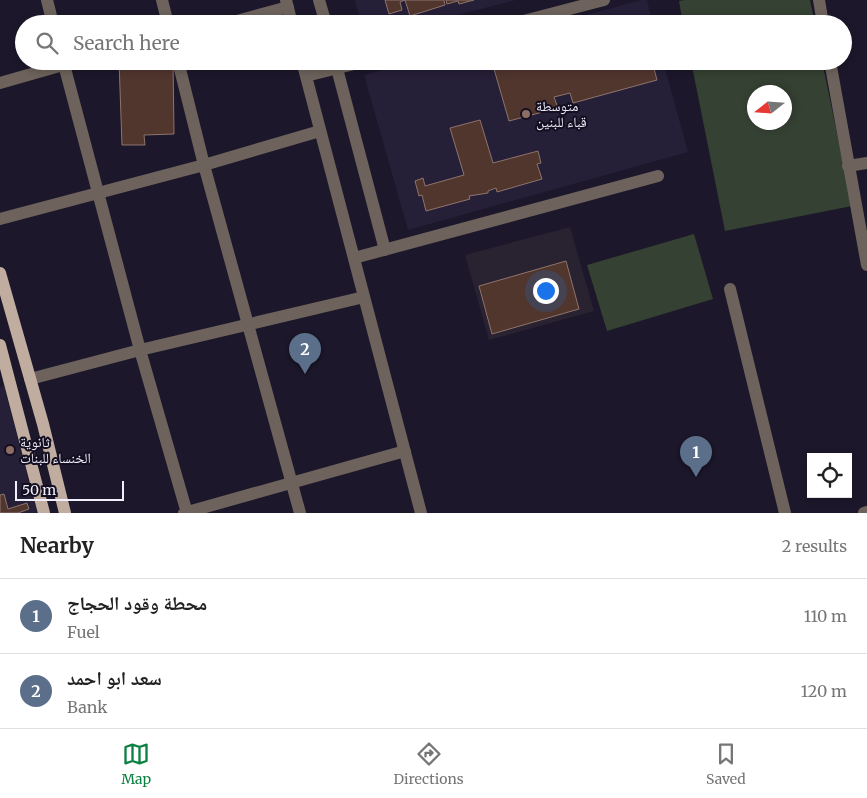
<!DOCTYPE html>
<meta charset="utf-8">
<style>
body{margin:0;font-family:Merriweather,"Noto Naskh Arabic",serif;background:#f2f2f2;color:#222}
.controls{position:absolute;right:15px;bottom:15px;display:grid;overflow:hidden;border-radius:0px;box-shadow:0 2px 8px #0003}
.controls button{width:45px;height:45px;display:grid;place-items:center;padding:0;border:0;border-bottom:1px solid #e0e0e0;background:#fff;color:#222;font:25px sans-serif}
.compass{position:absolute;left:747px;top:85px;width:45px;height:45px;border-radius:50%;background:#fff;box-shadow:0 2px 8px #0003;rotate:253deg}
.scale{position:absolute;left:15px;bottom:12px;width:109px;box-sizing:border-box;padding-left:5px;border:2px solid #f1effc;border-top:0;font-size:14px;line-height:18px;white-space:nowrap;color:#f1effc;-webkit-text-stroke:4px #130e20;paint-order:stroke}
.you{position:absolute;left:545px;top:290px;width:18px;height:18px;margin:-12px;border:4px solid #fff;border-radius:50%;background:#1a73e8;box-shadow:0 0 0 8px #1a73e833}
.badge{display:grid;place-items:center;width:32px;height:32px;border-radius:50%;background:#0b8043;color:#fff;font-size:16px;font-weight:700}
.pin{position:absolute;translate:-50% -41px;filter:drop-shadow(0 1px 2px #0008)}
.pin::after{content:'';position:absolute;top:26px;width:18px;height:15px;background:inherit;clip-path:polygon(0 0,100% 0,50% 100%)}
.list{margin:0;padding:0;list-style:none}
h2{display:flex;justify-content:space-between;align-items:center;height:65px;margin:0;padding:0 20px;font-size:21px}
h2 small{font-size:16px;font-weight:400;color:#767676}
.list li{display:grid;grid-template-columns:32px 1fr auto;gap:15px;align-items:center;box-sizing:border-box;height:75px;padding:0 20px;border-top:1px solid #e0e0e0}
.list b{display:block;font-size:19px;white-space:nowrap}
.list p{margin:0;font-size:16px;white-space:nowrap;color:#767676}
.list em{font-size:16px;font-style:normal;color:#767676}
.icon{flex:none;width:28px;height:28px;fill:none;stroke:currentColor;stroke-width:2;stroke-linecap:round;stroke-linejoin:round}
.map{position:relative;flex:none;width:867px;height:513px;overflow:hidden}
.search{position:absolute;background:#fff;box-shadow:0 2px 8px #0003;left:15px;right:15px;top:15px;height:55px;display:flex;align-items:center;gap:12px;box-sizing:border-box;padding:0 18px;border-radius:28px;color:#767676;font-size:19px}
.sheet{height:215px;background:#fff}
nav{display:flex;justify-content:space-around;align-items:center;box-sizing:border-box;height:70px;border-top:1px solid #e0e0e0;background:#fff;font-size:14px;color:#767676}
nav a{display:grid;justify-items:center;gap:2px}
nav .on{color:#0b8043}
.map>svg:first-child{display:block}
.built{fill:#261f38}
.medical{fill:#292231}
.green{fill:#354132;fill-rule:evenodd}
.building{fill:#51362e;stroke:#8e746c}
.lines{fill:none;stroke-linecap:round;stroke-linejoin:round}
.minor{stroke:#6d635c;stroke-width:12}
.major{stroke:#c1ad9f;stroke-width:12}
.education-dot{fill:#8d6e63;stroke:#130e20;stroke-width:2}
.labels{text-anchor:middle;dominant-baseline:central;stroke-width:4;stroke-linejoin:round;paint-order:stroke}
.poi-label{font-size:14px;fill:#f1effc;stroke:#130e20;text-anchor:start}
</style>
<div class="map">
<svg width="867" height="513" viewBox="0 0 867 513">
<rect width="100%" height="100%" fill="#1c172a"/>
<!-- built -->
<path class="built" d="M355 0H516L423 24H361Z
M641 0H647L653 24H553Z
M415 61H663L688 152 408 230 364 75Z
M4 386 37 513H0V387Z"/>
<!-- medical -->
<path class="medical" d="M570 227 594 311 489 340 465 255Z"/>
<!-- green -->
<path class="green" d="M685 0H810L815 24H683L679 1Z
M691 61H822L852 206 725 231ZM754 92H784V122H754Z
M694 234 713 299 607 331 587 265Z"/>
<!-- building -->
<path class="building" d="M385 0H405L400 2 402 10 389 14Z
M405 0H444L445 5 410 16Z
M446 0H474L459 4 458 1 447 4Z
M119 61H173L174 134 144 135 145 145H122Z
M652 61 657 80 573 103 570 93 554 97 558 108 509 121 492 62Z
M480 120 493 163 538 151 541 163 537 164 542 179 497 192 496 188 488 191V193L469 196 470 199 426 211 422 195 419 196 415 181 423 178 425 186 464 175 450 128Z
M566 261 579 309 492 334 479 286Z
M4 494 8 509 27 503 29 509 18 513H0V495Z"/>
<g class="lines">
<!-- minor -->
<path class="minor" d="M47 0 53 24
M162 0 168 24
M286 0 292 24
M319 0 326 24
M819 0 823 24
M226 24 288 7
M512 24 604 0
M63 61 140 350 187 513
M178 61 204 165 300 513
M302 61 421 513
M335 61 385 250
M830 61 867 265
M306 76 366 61
M0 83 77 61
M848 166 867 163
M0 219 204 165 320 131
M354 258 658 176
M730 289 785 513
M30 379 140 350 364 297
M184 513 405 451
M864 513 867 512"/>
<!-- major -->
<path class="major" d="M0 273 43 424 65 513
M0 345 44 513"/>
</g>
<!-- markers -->
<g class="education-dot">
<circle cx="526" cy="114" r="5"/>
<circle cx="10" cy="450" r="5"/>
</g>
<g class="labels">
<!-- poi labels -->
<g class="poi-label">
<text x="536" y="106">متوسطة<tspan x="536" dy="16">قباء للبنين</tspan></text>
<text x="20" y="442">ثانوية<tspan x="20" dy="16">الخنساء للبنات</tspan></text>
</g>
</g>
</svg>
<div class="controls">
<button><svg class="icon" aria-label="locate" viewBox="0 0 24 24"><circle cx="12" cy="12" r="6"/><path d="M12 2v4M12 18v4M2 12h4M18 12h4"/></svg></button>
</div>
<svg class="compass" viewBox="-18 -18 36 36"><path d="M0-13l5 13h-10z" fill="#e53935"/><path d="M0 13l5-13h-10z" fill="#767676"/></svg>
<div class="scale">50 m</div>
<div class="you"></div>
<div class="pin badge" style="left:696px;top:477px;background:#5c6f8a">1</div>
<div class="pin badge" style="left:305px;top:374px;background:#5c6f8a">2</div>
<div class="search"><svg class="icon" aria-label="search" viewBox="0 0 24 24"><circle cx="10" cy="10" r="6"/><path d="M15 15l6 6"/></svg>Search here</div>
</div>
<section class="sheet">
<h2>Nearby<small>2 results</small></h2>
<ul class="list">
<li><span class="badge" style="background:#5c6f8a">1</span><div><b>محطة وقود الحجاج</b><p>Fuel</p></div><em>110 m</em></li>
<li><span class="badge" style="background:#5c6f8a">2</span><div><b>سعد ابو احمد</b><p>Bank</p></div><em>120 m</em></li>
</ul>
</section>
<nav>
<a class="on"><svg class="icon" aria-label="map" viewBox="0 0 24 24"><path d="M3 6l6-2 6 2 6-2v14l-6 2-6-2-6 2zM9 4v14M15 6v14"/></svg>Map</a>
<a><svg class="icon" aria-label="directions" viewBox="0 0 24 24"><path d="M12 3l9 9-9 9-9-9zM9 14v-3h6M13 9l2 2-2 2"/></svg>Directions</a>
<a><svg class="icon" aria-label="saved" viewBox="0 0 24 24"><path d="M7 4h10v16l-5-4-5 4z"/></svg>Saved</a>
</nav>
